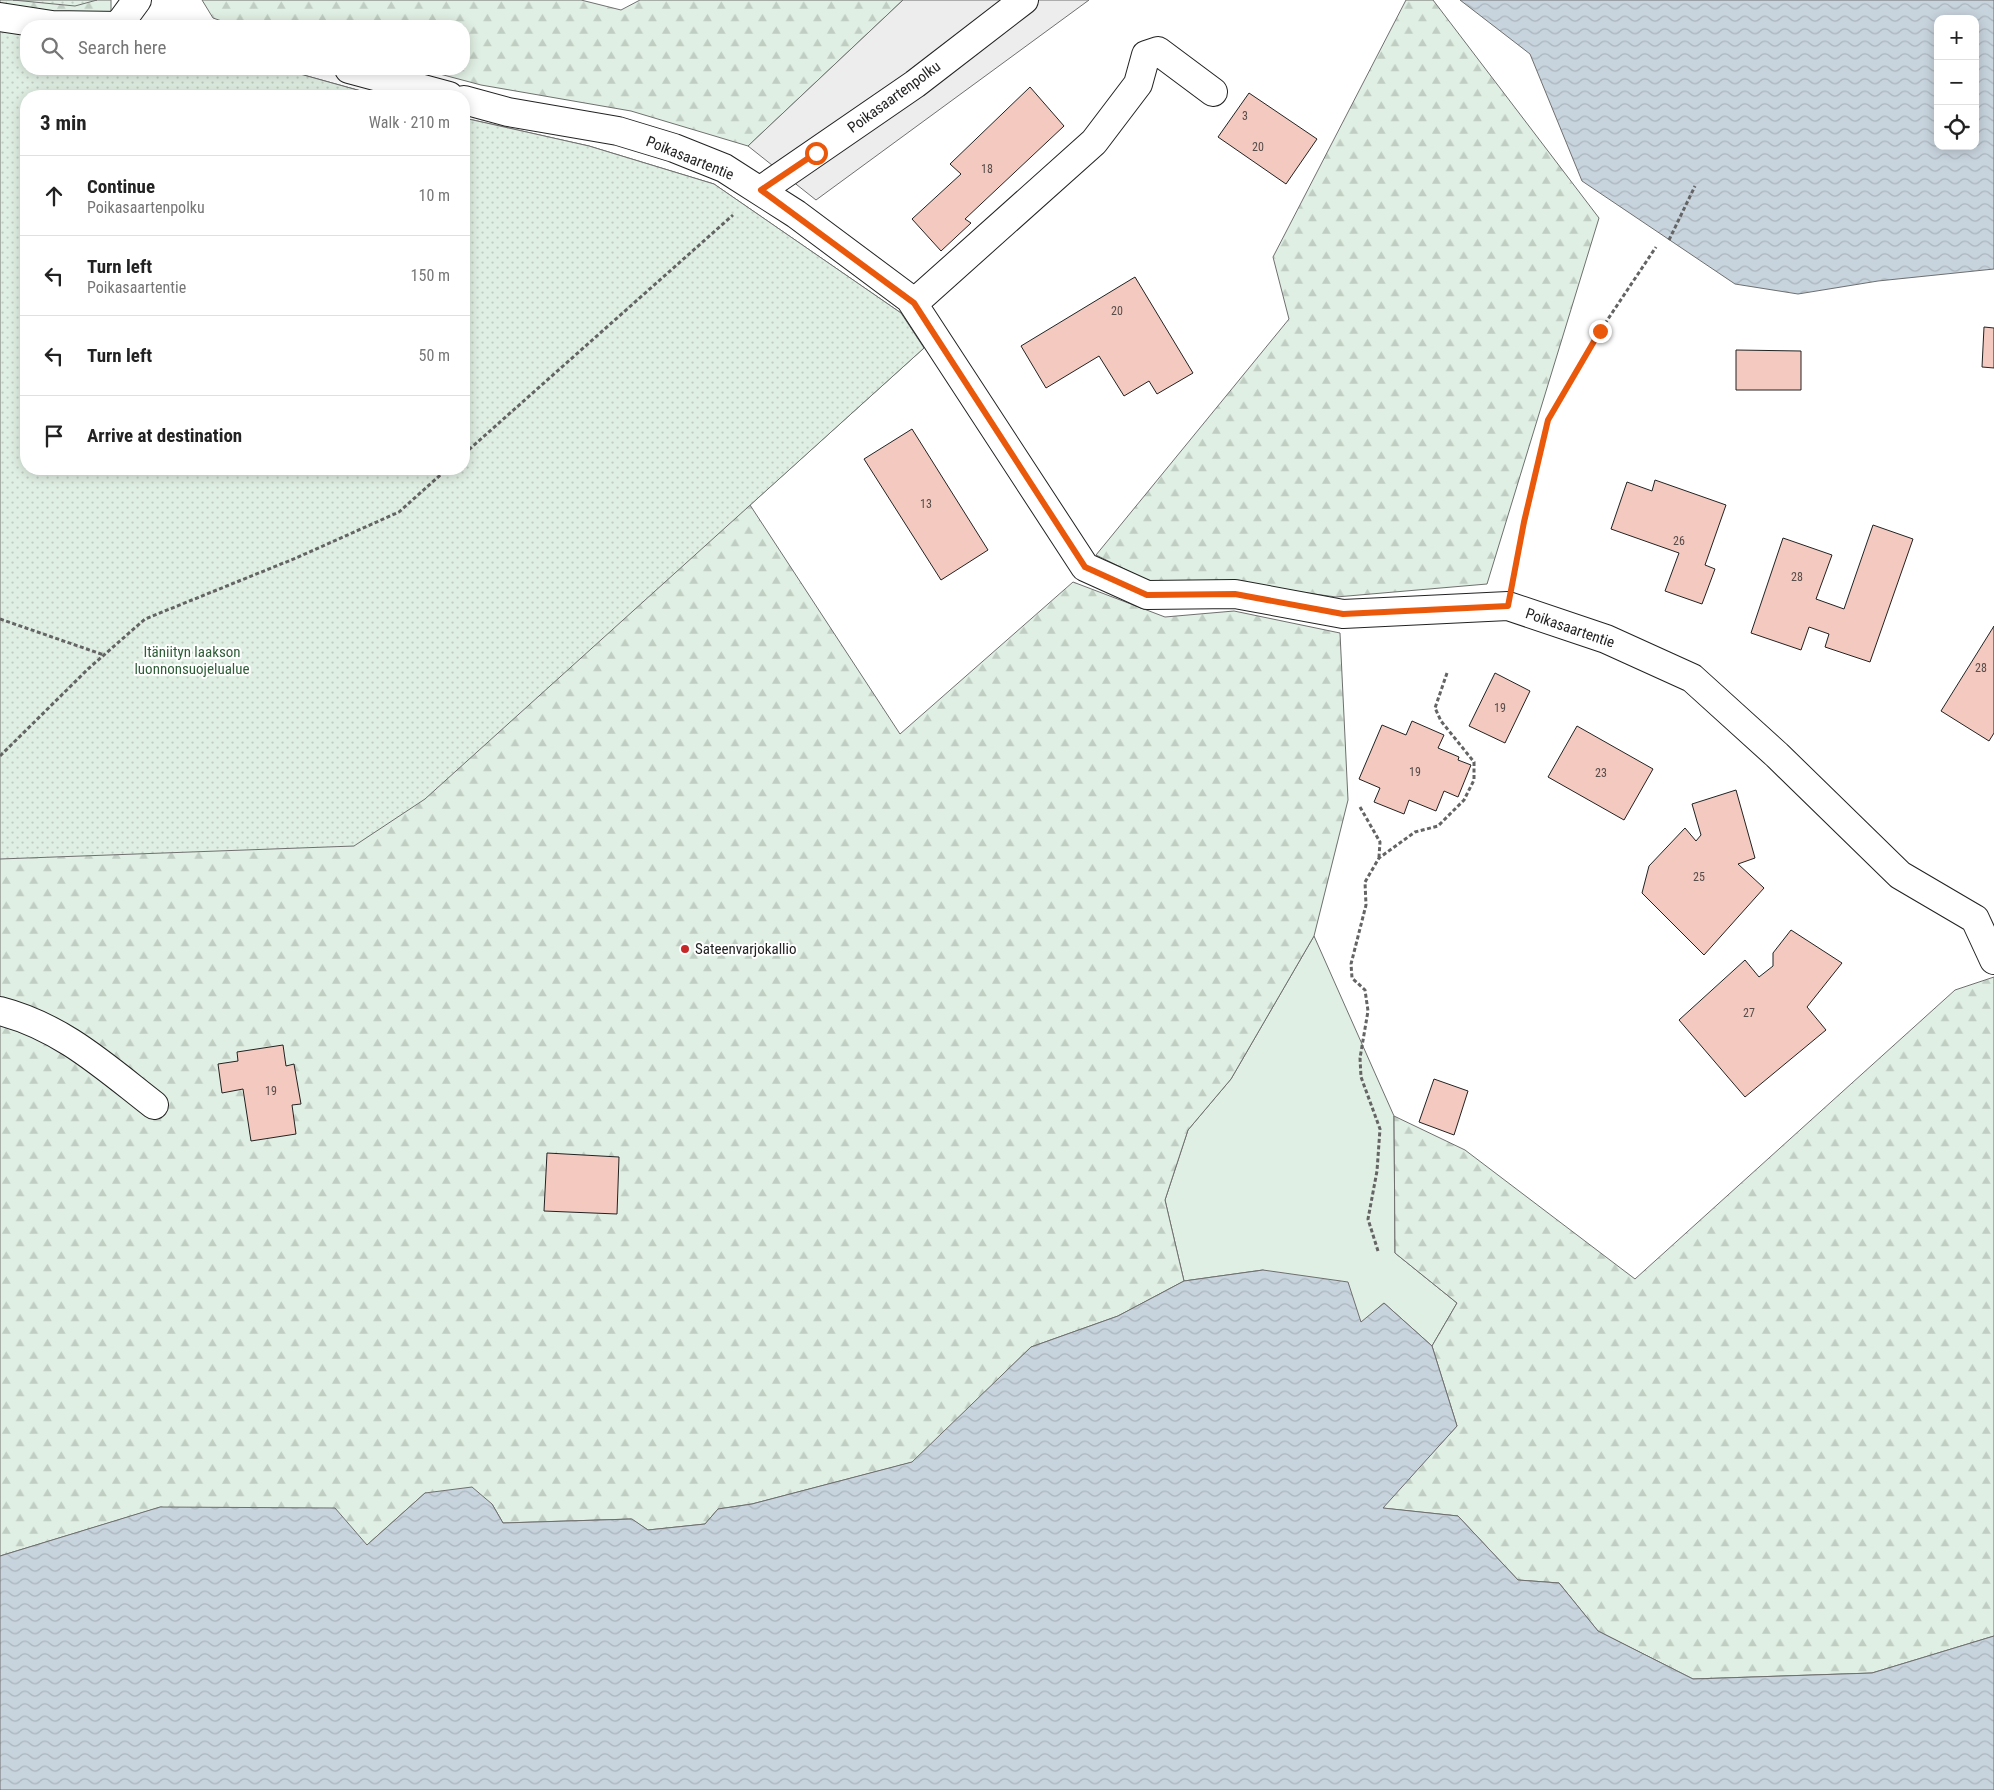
<!DOCTYPE html>
<meta charset="utf-8">
<style>
body{margin:0;font-family:"Roboto Condensed",sans-serif;background:#f2f2f2;color:#222}
.controls{position:absolute;right:15px;top:15px;display:grid;overflow:hidden;border-radius:10px;box-shadow:0 2px 12px #0003}
.controls button{width:45px;height:45px;display:grid;place-items:center;padding:0;border:0;border-bottom:1px solid #e0e0e0;background:#fff;color:#222;font:25px sans-serif}
.stop{position:absolute;width:15px;height:15px;margin:-11px;border:4px solid #ea580c;border-radius:50%;background:#fff}
.stop.end{background:#ea580c;border-color:#fff;box-shadow:0 1px 5px #0008}
.list{margin:0;padding:0;list-style:none}
h2{display:flex;justify-content:space-between;align-items:center;height:65px;margin:0;padding:0 20px;font-size:21px}
h2 small{font-size:16px;font-weight:400;color:#767676}
.list li{display:grid;grid-template-columns:32px 1fr auto;gap:15px;align-items:center;box-sizing:border-box;height:80px;padding:0 20px;border-top:1px solid #e0e0e0}
.list b{display:block;font-size:19px;white-space:nowrap}
.list p{margin:0;font-size:16px;white-space:nowrap;color:#767676}
.list em{font-size:16px;font-style:normal;color:#767676}
.icon{flex:none;width:28px;height:28px;fill:none;stroke:currentColor;stroke-width:2;stroke-linecap:round;stroke-linejoin:round}
.map{position:relative;flex:none;width:1994px;height:1790px;overflow:hidden}
.search{position:absolute;background:#fff;box-shadow:0 2px 12px #0003;left:20px;top:20px;width:450px;height:55px;display:flex;align-items:center;gap:12px;box-sizing:border-box;padding:0 18px;border-radius:20px;color:#767676;font-size:19px}
.panel{position:absolute;background:#fff;box-shadow:0 2px 12px #0003;left:20px;top:90px;width:450px;height:385px;border-radius:20px}
.map>svg:first-child{display:block}
.grass{fill:#e0efe3;stroke:#6f6f6f}
.forest{fill:url(#forest-firs);stroke:#6f6f6f}
.park{fill:url(#park-dots);stroke:#6f6f6f}
.parking{fill:#ededed;stroke:#6f6f6f}
.water{fill:url(#water-waves);stroke:#6f6f6f;fill-rule:evenodd}
.building{fill:#f3c9c0;stroke:#222}
.lines{fill:none;stroke-linecap:round;stroke-linejoin:round}
.minor-casing{stroke:#222;stroke-width:30}
.path{stroke:#646464;stroke-width:3;stroke-dasharray:4 2.5;stroke-linecap:butt}
.minor{stroke:#fff;stroke-width:28}
.route{stroke:#ea580c;stroke-width:6}
.poi-dot{fill:#c62828;stroke:#fff;stroke-width:2}
.labels{text-anchor:middle;dominant-baseline:central;stroke-width:4;stroke-linejoin:round;paint-order:stroke}
.number-label{font-size:12px;fill:#564c4a}
.street-label{font-size:15px;fill:#222;stroke:#fff}
.park-label{font-size:15px;fill:#2f5e38;stroke:#fff}
.poi-label{font-size:15px;fill:#222;stroke:#fff;text-anchor:start}
</style>
<div class="map">
<svg width="1994" height="1790" viewBox="0 0 1994 1790">
<defs>
<pattern id="forest-firs" width="22" height="20" patternUnits="userSpaceOnUse" patternTransform="scale(1.25)"><rect width="22" height="20" fill="#e0efe3"/><path d="M5 1l3.5 6h-7zM16 11l3.5 6h-7z" fill="#c0cdc2"/></pattern>
<pattern id="park-dots" width="8" height="8" patternUnits="userSpaceOnUse" patternTransform="scale(1.25)"><rect width="8" height="8" fill="#e0efe3"/><path d="M2 2h.1M6 6h.1" fill="none" stroke="#c0cdc2" stroke-width="1.8" stroke-linecap="round"/></pattern>
<pattern id="water-waves" width="16" height="10" patternUnits="userSpaceOnUse" patternTransform="scale(1.25)"><rect width="16" height="10" fill="#c7d3dd"/><path d="M0 5q4-4 8 0t8 0" fill="none" stroke="#abb5bd"/></pattern>
</defs>
<rect width="100%" height="100%" fill="#fff"/>
<!-- grass -->
<path class="grass" d="M1314 936 1394 1116 1395 1253 1457 1303 1432 1346 1384 1303 1362 1322 1263 1270 1184 1281 1165 1200 1188 1130 1231 1079Z"/>
<!-- forest -->
<path class="forest" d="M0 0H111V26H26V69H282L379 96H26V469H464V118L589 146 714 184 901 313 924 348 750 505 900 734 1073 582 1165 617 1234 611 1340 633 1348 800 1314 936 1231 1079 1188 1130 1165 1200 1184 1281 1118 1316 1031 1347 913 1462 752 1504 718 1509 705 1524 648 1530 631 1519 503 1523 492 1504 425 1493 367 1545 161 1507 0 1556Z
M202 0H581L621 10 640 0H903L748 146 631 111 481 85 421 69H464V26H236L213 18Z
M1406 0H1433L1599 218 1487 584 1336 597 1236 583H1153L1096 555 1289 319 1273 257Z
M1994 977V1636L1872 1673 1693 1679 1598 1631 1559 1583 1518 1580 1458 1516 1382 1508 1457 1426 1432 1346 1457 1303 1395 1253 1394 1116 1465 1150 1635 1279 1955 990Z"/>
<!-- park -->
<path class="park" d="M13 0H97L75 6Z
M0 31 26 35V69H282L379 96H26V469H464V118L589 146 714 184 901 313 924 348 425 799 354 846 0 859Z"/>
<!-- parking -->
<path class="parking" d="M903 0H1089L816 200 748 146Z"/>
<!-- water -->
<path class="water" d="M1460 0H1994V269L1878 281 1798 294 1735 284 1582 181 1530 54ZM1938 19H1975V146H1938Z
M1263 1270 1348 1282 1361 1322 1384 1303 1432 1346 1457 1426 1383 1508 1458 1516 1518 1580 1559 1583 1598 1631 1693 1679 1872 1673 1994 1636V1790H0V1556L160 1507 335 1508 367 1545 425 1493 472 1487 492 1504 503 1523 632 1519 648 1530 705 1524 718 1509 752 1504 912 1462 1031 1347 1118 1316 1184 1281Z"/>
<!-- building -->
<path class="building" d="M1030 87 1064 126 965 219 971 223 941 251 912 219 961 174 950 164Z
M1249 93 1317 139 1286 184 1218 137Z
M1135 277 1193 373 1157 394 1149 381 1124 396 1099 356 1046 388 1021 346Z
M1984 327 1994 328V368L1982 367Z
M1736 350 1801 351V390H1736Z
M912 429 988 550 941 580 864 459Z
M1655 480 1726 505 1705 565 1715 569 1702 604 1665 591 1679 553 1611 529 1627 482 1652 491Z
M1873 525 1913 539 1870 662 1825 647 1829 634 1809 627 1801 650 1751 633 1783 538 1832 555 1816 599 1844 609Z
M1994 626V733L1989 741 1941 711Z
M1495 673 1530 691 1505 743 1469 726Z
M1412 721 1444 735 1438 748 1459 757 1458 760 1471 765 1458 797 1444 791 1436 811 1409 800 1404 814 1374 802 1380 788 1359 779 1382 725 1406 735Z
M1577 726 1653 769 1624 820 1548 777Z
M1736 790 1755 858 1738 864 1764 888 1704 955 1642 893 1649 866 1685 828 1696 841 1701 835 1692 804Z
M1791 930 1842 963 1807 1007 1826 1030 1745 1097 1679 1020 1745 960 1759 977 1773 966V953Z
M283 1045 286 1066 294 1064 301 1104 292 1105 296 1134 251 1141 243 1089 222 1093 218 1064 238 1061 237 1052Z
M1434 1079 1468 1091 1454 1135 1419 1122Z
M547 1153 619 1157 617 1214 544 1211Z"/>
<g class="lines">
<defs>
<path id="minor" d="M0 17 52 25 121 26
M118 26 137 0
M349 69 449 96
M464 100 508 112 618 131 674 148 724 168 796 214 910 299 1085 567 1147 595 1235 594 1343 614 1508 606 1606 639 1692 678 1777 755 1900 875 1975 919
M761 190 915 84 1024 0
M914 303 1094 142 1138 84 1146 55 1158 51 1213 92
M1975 919 1994 960
M0 1011C62 1027 105 1067 154 1105"/>
</defs>
<!-- minor casing -->
<use href="#minor" class="minor-casing"/>
<!-- path -->
<path class="path" d="M1669 240 1695 186
M464 454 733 215
M1514 571 1548 420 1600 331 1656 247
M0 619 104 655
M0 756 88 669 145 619 296 558 399 512 447 469
M1360 807 1380 842 1379 857
M1378 1251 1368 1219 1377 1171 1380 1129 1361 1077 1360 1058 1368 1011 1365 990 1352 978 1351 964 1366 905 1365 882 1379 858 1415 832 1438 826 1464 800 1474 780V762L1441 721 1435 708 1447 673"/>
<!-- minor -->
<use href="#minor" class="minor"/>
</g>
<g class="lines">
<!-- route -->
<path class="route" d="M816 153 761 190 914 303 1085 567 1147 595 1235 594 1343 614 1508 606 1524 522 1548 420 1600 331"/>
</g>
<!-- markers -->
<circle class="poi-dot" cx="685" cy="949" r="5"/>
<g class="labels">
<!-- number labels -->
<g class="number-label">
<text x="1245" y="116">3</text>
<text x="1258" y="147">20</text>
<text x="987" y="169">18</text>
<text x="1117" y="311">20</text>
<text x="926" y="504">13</text>
<text x="1679" y="541">26</text>
<text x="1797" y="577">28</text>
<text x="1981" y="668">28</text>
<text x="1500" y="708">19</text>
<text x="1415" y="772">19</text>
<text x="1601" y="773">23</text>
<text x="1699" y="877">25</text>
<text x="1749" y="1013">27</text>
<text x="271" y="1091">19</text>
</g>
<!-- street labels -->
<g class="street-label">
<text transform="translate(894 97) rotate(-36)">Poikasaartenpolku</text>
<text transform="translate(690 158) rotate(22)">Poikasaartentie</text>
<text transform="translate(1570 628) rotate(19)">Poikasaartentie</text>
</g>
<!-- park labels -->
<g class="park-label">
<text x="192" y="652">Itäniityn laakson<tspan x="192" dy="17">luonnonsuojelualue</tspan></text>
</g>
<!-- poi labels -->
<g class="poi-label">
<text x="695" y="949">Sateenvarjokallio</text>
</g>
</g>
</svg>
<div class="controls">
<button>+</button>
<button>−</button>
<button><svg class="icon" aria-label="locate" viewBox="0 0 24 24"><circle cx="12" cy="12" r="6"/><path d="M12 2v4M12 18v4M2 12h4M18 12h4"/></svg></button>
</div>
<div class="stop" style="left:816px;top:153px"></div>
<div class="stop end" style="left:1600px;top:331px"></div>
<div class="search"><svg class="icon" aria-label="search" viewBox="0 0 24 24"><circle cx="10" cy="10" r="6"/><path d="M15 15l6 6"/></svg>Search here</div>
<section class="panel">
<h2>3 min<small>Walk · 210 m</small></h2>
<ul class="list">
<li><svg class="icon" aria-label="ahead" viewBox="0 0 24 24"><path d="M12 20V5M6 11l6-6 6 6"/></svg><div><b>Continue</b><p>Poikasaartenpolku</p></div><em>10 m</em></li>
<li><svg class="icon" aria-label="left" viewBox="0 0 24 24"><path d="M17 20v-9H6M10 6l-5 5 5 5"/></svg><div><b>Turn left</b><p>Poikasaartentie</p></div><em>150 m</em></li>
<li><svg class="icon" aria-label="left" viewBox="0 0 24 24"><path d="M17 20v-9H6M10 6l-5 5 5 5"/></svg><div><b>Turn left</b></div><em>50 m</em></li>
<li><svg class="icon" aria-label="arrive" viewBox="0 0 24 24"><path d="M6 21V4h12l-3 4 3 4H6"/></svg><div><b>Arrive at destination</b></div></li>
</ul>
</section>
</div>
